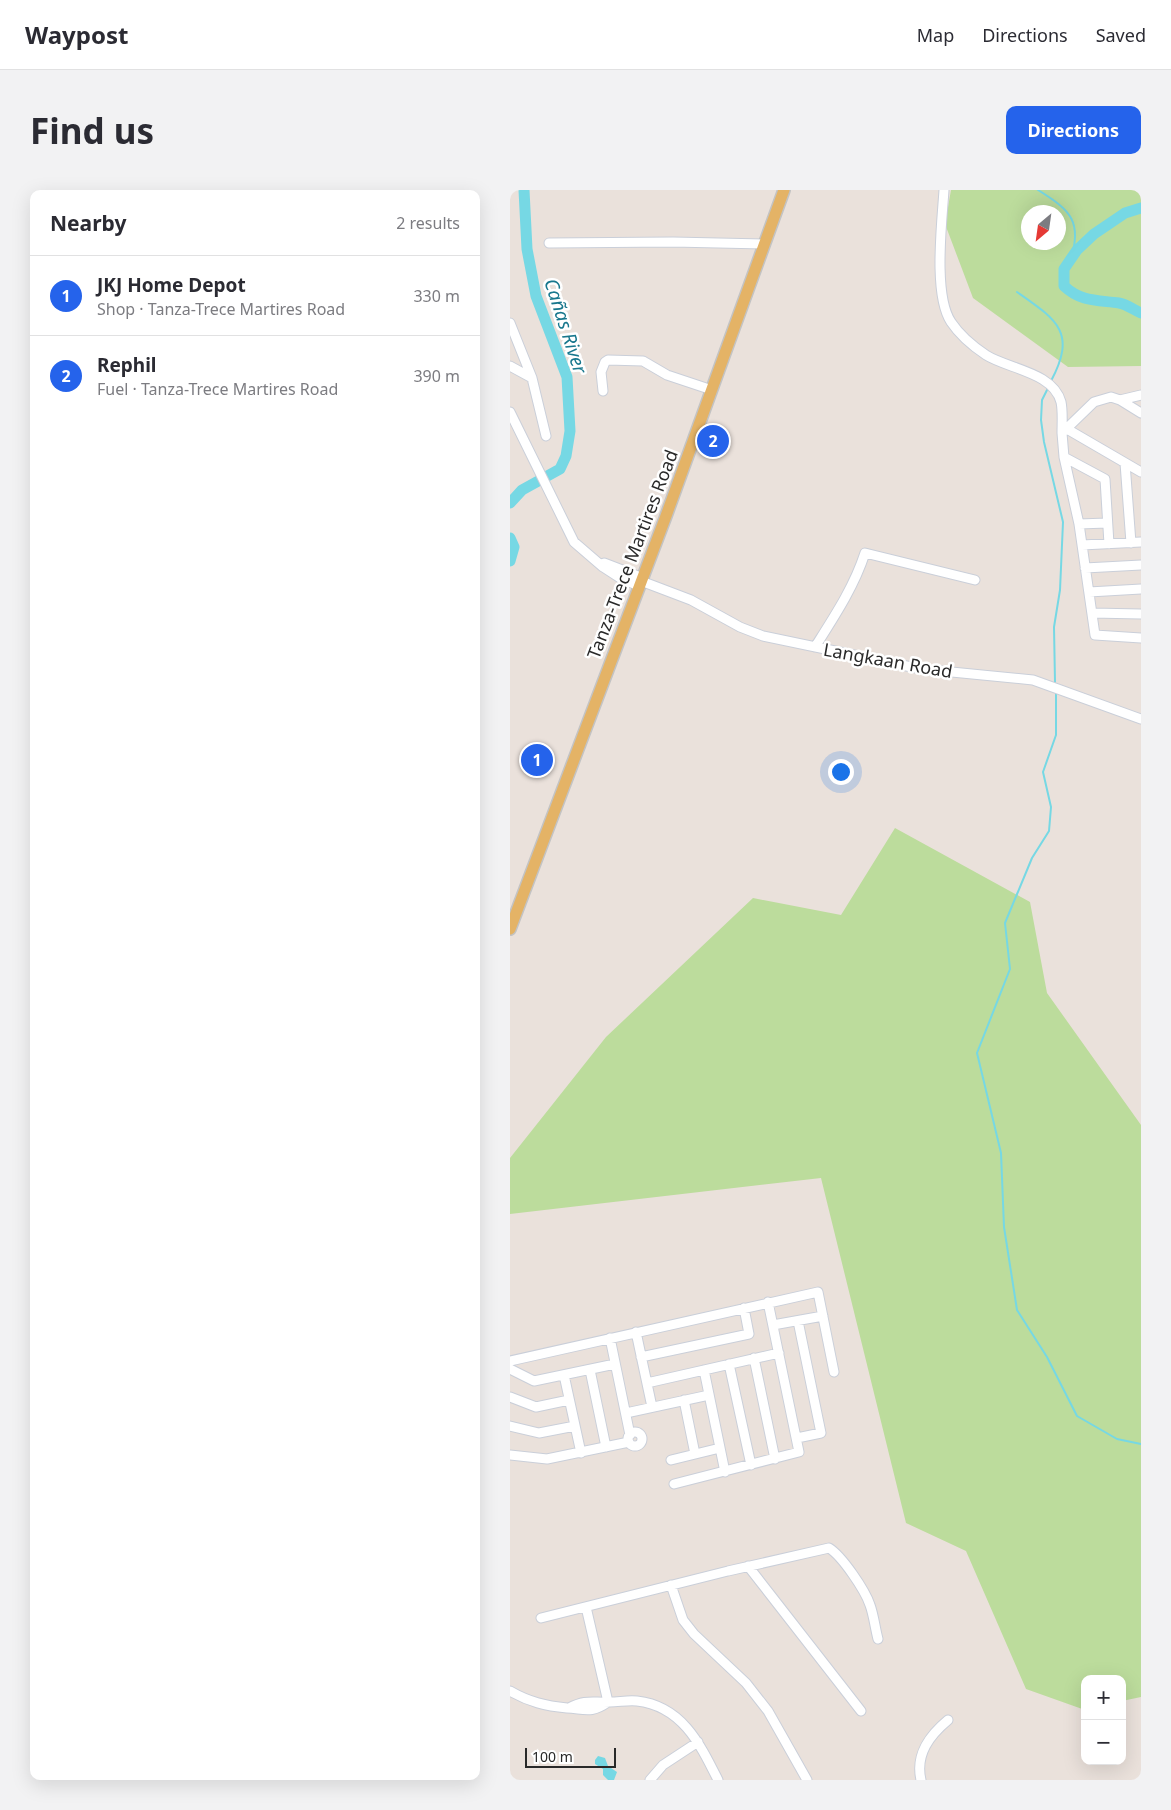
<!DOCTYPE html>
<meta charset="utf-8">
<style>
body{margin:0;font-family:"Noto Sans",sans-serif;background:#f2f2f3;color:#2b2b33}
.controls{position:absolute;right:15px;bottom:15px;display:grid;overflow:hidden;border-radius:10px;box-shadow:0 5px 20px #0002}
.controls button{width:45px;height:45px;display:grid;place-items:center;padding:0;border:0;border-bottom:1px solid #e1e1e2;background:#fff;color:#2b2b33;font:25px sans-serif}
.compass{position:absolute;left:511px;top:15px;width:45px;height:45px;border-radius:50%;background:#fff;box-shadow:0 5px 20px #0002;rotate:209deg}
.scale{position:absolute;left:15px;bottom:12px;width:91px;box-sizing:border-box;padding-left:5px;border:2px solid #292929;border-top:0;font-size:14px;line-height:18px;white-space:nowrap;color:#292929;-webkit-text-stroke:4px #fff;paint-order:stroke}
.you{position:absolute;left:330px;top:581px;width:18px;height:18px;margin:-12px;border:4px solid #fff;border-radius:50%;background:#1a73e8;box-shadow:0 0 0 8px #1a73e833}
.badge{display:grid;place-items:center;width:32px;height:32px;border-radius:50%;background:#2563eb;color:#fff;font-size:16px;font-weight:700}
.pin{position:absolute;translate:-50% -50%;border:2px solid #fff;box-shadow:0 1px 5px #0006}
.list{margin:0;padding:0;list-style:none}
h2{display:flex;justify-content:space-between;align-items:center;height:65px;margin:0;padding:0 20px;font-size:21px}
h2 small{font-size:16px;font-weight:400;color:#7c7c81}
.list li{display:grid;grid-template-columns:32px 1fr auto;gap:15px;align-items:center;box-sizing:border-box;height:80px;padding:0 20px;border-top:1px solid #e1e1e2}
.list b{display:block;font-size:19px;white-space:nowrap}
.list p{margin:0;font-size:16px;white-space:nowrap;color:#7c7c81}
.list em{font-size:16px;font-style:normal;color:#7c7c81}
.map{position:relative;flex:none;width:631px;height:1590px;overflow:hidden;border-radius:10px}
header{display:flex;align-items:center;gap:30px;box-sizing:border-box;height:70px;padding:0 25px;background:#fff;border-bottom:1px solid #e1e1e2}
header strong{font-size:24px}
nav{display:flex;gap:28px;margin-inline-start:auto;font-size:18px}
.intro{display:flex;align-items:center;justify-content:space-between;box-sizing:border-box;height:120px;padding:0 30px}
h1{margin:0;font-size:35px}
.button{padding:12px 22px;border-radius:10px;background:#2563eb;color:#fff;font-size:18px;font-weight:700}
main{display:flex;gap:30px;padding:0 30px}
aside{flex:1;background:#fff;border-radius:10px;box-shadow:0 5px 20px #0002}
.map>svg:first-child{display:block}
.green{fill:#bcdc9c;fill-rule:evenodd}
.water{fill:#76d8e4}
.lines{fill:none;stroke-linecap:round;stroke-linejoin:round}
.stream{stroke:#76d8e4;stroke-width:2}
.river{stroke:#76d8e4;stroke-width:11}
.minor-casing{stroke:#cacfd9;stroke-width:11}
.major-casing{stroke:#c3c3c3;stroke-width:14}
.minor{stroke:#fff;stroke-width:9}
.major{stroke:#e4b366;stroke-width:11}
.labels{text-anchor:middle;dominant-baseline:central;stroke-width:5;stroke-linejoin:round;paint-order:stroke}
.street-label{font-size:18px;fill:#292929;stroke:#fff}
.water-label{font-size:19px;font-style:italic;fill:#18778d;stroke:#fff}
</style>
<header>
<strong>Waypost</strong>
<nav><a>Map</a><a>Directions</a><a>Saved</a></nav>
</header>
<div class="intro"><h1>Find us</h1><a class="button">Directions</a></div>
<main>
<aside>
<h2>Nearby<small>2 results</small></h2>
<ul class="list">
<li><span class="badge">1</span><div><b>JKJ Home Depot</b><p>Shop · Tanza-Trece Martires Road</p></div><em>330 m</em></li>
<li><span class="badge">2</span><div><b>Rephil</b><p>Fuel · Tanza-Trece Martires Road</p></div><em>390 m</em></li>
</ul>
</aside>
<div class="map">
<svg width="631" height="1590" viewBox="0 0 631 1590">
<rect width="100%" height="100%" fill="#eae1db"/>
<!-- green -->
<path class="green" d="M441 0H631V176L558 177 463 108 435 34ZM518 22H548V52H518Z
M385 638 520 712 537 803 631 935V1507L612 1511V1489H575V1520L516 1499 456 1361 396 1333 311 988 0 1024V968L96 847 243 708 331 725Z"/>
<!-- water -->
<path class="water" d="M88 1566 95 1568 98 1576 107 1582 104 1590H98L93 1585V1579L85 1574V1570Z"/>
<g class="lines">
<!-- stream -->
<path class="stream" d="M528 0C563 22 571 31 561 71
M507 102C547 130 567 142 541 191
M537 200 532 210 531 230 534 252 553 332 550 400 544 437 545 492
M546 504V545L533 582 541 617 539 641 522 668 495 733 500 779 467 863 491 963 494 1037 507 1120 537 1167 567 1226 607 1249 631 1254"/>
<!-- river -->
<path class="river" d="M631 18 615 23 584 44 567 60 554 79V96C571 112 587 110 609 113 616 114 624 120 631 123
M0 313 12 300 50 279 56 266 60 241 57 187 26 106 17 59 14 0
M0 348 4 357 0 371"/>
<defs>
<path id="minor" d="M434 0C432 32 423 105 441 132 449 144 464 157 476 165 498 179 543 182 551 212 553 221 552 233 552 243
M39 53 163 52 254 54
M0 133 22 188 36 246
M0 176 22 188
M93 201 91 182 95 172 98 170 133 171 157 185 202 200
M631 205 610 210 601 207 584 212 552 243 554 267 569 334 585 445 631 448
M610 210 631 223
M0 222 64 352 93 377 110 388 129 396
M557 239 631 282
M554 267 595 289 599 354
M615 273 621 353
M569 334 597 333
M572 355 631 352
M94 373 133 388
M575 378 631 375
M131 391 181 410 230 437 253 446 411 479 523 490 631 529
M579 402 631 399
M582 423 631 424
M305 457C324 427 344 397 355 363L465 390
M263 1135 313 1126
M126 1142 142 1217
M100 1148 120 1245
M131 1167 239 1144 234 1118
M244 1168 265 1269
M0 1171 308 1102 324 1182
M219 1174 241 1275
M0 1179 24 1191 105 1174
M80 1180 96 1257
M194 1180 215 1282
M54 1185 71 1263
M137 1193 269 1163
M0 1207 26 1217 59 1210
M174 1210 185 1264
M116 1223 199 1205
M0 1236 29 1243 65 1236
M118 1249a7 7 0 1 1 14 0a7 7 0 1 1-14 0Z
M287 1248 311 1243 288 1131
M0 1265 37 1269 119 1252
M161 1270 210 1258
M164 1294 289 1262 258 1112
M238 1376 351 1521
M161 1395 173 1430 184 1444 236 1493 258 1521 297 1590
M76 1417 98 1512
M31 1428 218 1381 319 1358C332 1366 355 1400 360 1415 364 1426 365 1438 368 1449
M0 1501C19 1512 36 1516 57 1518 75 1519 81 1524 98 1512
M59 1518C77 1509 82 1513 100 1512 109 1512 118 1510 127 1511 172 1516 190 1554 208 1590
M140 1590 153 1575 188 1552
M411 1590C405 1564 420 1545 438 1530"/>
<path id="major" d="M0 739 156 326 274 0"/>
</defs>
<!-- minor casing -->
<use href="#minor" class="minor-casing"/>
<!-- major casing -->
<use href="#major" class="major-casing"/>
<!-- minor -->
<use href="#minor" class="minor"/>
<!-- major -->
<use href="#major" class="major"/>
</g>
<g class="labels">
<!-- street labels -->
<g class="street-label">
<text transform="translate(122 364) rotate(-69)">Tanza-Trece Martires Road</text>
<text transform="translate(378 470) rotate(10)">Langkaan Road</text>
</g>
<!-- water labels -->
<g class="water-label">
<text transform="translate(56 136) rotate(72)">Cañas River</text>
</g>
</g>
</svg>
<div class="controls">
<button>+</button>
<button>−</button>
</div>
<svg class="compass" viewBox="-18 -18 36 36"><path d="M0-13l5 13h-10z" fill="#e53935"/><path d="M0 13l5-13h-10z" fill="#7c7c81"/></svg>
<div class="scale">100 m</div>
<div class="you"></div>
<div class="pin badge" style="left:27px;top:570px">1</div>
<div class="pin badge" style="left:203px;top:251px">2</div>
</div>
</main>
